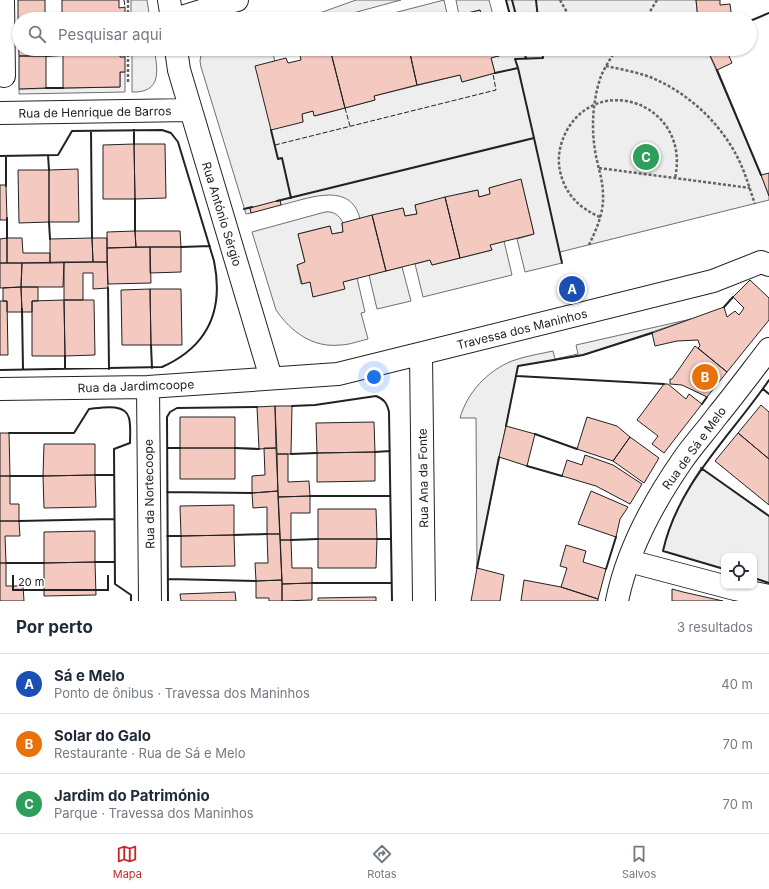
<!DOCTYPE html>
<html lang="pt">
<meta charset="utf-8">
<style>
body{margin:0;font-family:Inter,sans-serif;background:#f6f6f7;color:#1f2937}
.controls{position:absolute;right:12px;bottom:12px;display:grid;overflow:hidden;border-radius:8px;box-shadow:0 1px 3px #0004}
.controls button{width:36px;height:36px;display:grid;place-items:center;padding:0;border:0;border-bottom:1px solid #e0e1e3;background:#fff;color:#1f2937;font:20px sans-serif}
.scale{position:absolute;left:12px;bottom:10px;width:97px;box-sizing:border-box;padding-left:4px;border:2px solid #222;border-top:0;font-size:11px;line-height:14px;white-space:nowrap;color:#222;-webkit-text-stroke:3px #fff;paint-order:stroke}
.you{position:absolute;left:374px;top:377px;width:14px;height:14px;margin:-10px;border:3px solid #fff;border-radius:50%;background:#1a73e8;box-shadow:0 0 0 6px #1a73e833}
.badge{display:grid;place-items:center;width:26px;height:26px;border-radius:50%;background:#c62828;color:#fff;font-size:13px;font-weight:700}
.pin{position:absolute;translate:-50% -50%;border:2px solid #fff;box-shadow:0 1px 4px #0006}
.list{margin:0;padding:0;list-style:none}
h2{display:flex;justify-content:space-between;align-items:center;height:52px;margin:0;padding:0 16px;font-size:17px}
h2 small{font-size:13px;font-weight:400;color:#747a83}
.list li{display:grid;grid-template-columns:26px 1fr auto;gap:12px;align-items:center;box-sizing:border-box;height:60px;padding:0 16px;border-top:1px solid #e0e1e3}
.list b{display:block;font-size:15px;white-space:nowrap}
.list p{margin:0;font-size:13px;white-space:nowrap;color:#747a83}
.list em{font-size:13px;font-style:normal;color:#747a83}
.icon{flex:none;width:22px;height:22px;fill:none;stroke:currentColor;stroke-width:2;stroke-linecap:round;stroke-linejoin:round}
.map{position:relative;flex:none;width:769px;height:601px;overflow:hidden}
.search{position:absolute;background:#fff;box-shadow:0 1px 3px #0004;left:12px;right:12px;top:12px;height:44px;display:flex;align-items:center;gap:10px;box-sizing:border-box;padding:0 14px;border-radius:22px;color:#747a83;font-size:15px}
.sheet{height:232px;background:#fff}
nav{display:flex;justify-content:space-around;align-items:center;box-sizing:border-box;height:56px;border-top:1px solid #e0e1e3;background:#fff;font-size:11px;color:#747a83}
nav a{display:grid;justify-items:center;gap:2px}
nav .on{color:#c62828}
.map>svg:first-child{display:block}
.green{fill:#eee;stroke:#6f6f6f}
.building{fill:#f3c9c0;stroke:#222}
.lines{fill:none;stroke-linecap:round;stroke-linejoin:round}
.minor-casing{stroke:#222;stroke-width:24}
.path{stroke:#646464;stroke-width:2.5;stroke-dasharray:3 2;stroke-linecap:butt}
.minor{stroke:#fff;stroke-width:22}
.fence{stroke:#222;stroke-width:1;stroke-dasharray:5 2;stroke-linecap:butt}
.wall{stroke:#222;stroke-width:2}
.labels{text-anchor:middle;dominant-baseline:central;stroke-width:3;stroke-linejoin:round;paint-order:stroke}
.street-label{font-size:12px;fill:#222;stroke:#fff}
</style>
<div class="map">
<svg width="769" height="601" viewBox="0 0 769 601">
<rect width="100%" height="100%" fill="#fff"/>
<!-- green -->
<path class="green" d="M131 0H147L150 19H131Z
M356 0H401L331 19H303Z
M444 0 448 18 447 19H382V16Z
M456 0H489L494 19H482L480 10 459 15Z
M506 0H696L698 19H511Z
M132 49H154C158 70 162 93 132 92Z
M202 49H272L275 62 303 122 302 114 313 111 315 116 375 100 374 96 460 75 462 82 495 73 491 58 502 54 508 49H707L761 175 769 196V200L560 252 562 263 525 272 517 239 534 234 521 180 489 188 490 194 479 197 477 190 415 205 417 214 405 216 403 208 360 219C351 180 307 199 281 205L280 201 250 208 251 213 246 214 201 67 200 61Z
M120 72H125V92L19 94V89L120 87Z
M325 212C334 211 339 215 343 223H342L343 232 332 234 330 226 298 234 305 262 297 265 301 284 310 282 313 297 343 282 357 278 365 312 361 313 368 339C359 341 349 345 340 345 313 348 291 332 276 310L252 232Z
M504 241 512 275 423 297 415 264 430 260 432 265 492 250 490 245Z
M402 267 411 301 377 309 369 275Z
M691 319 583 355 518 366 477 568 476 418H460C467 393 487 371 512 361 525 356 540 354 553 351L555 359 578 354 576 345Z
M701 468 769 516V583L754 578V556H724V569L663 551C670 520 684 494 701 468Z"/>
<!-- building -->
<path class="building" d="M18 0H45V19H19V23H18Z
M62 0H119V8L125 7V19H62Z
M696 0H720V5L730 4 732 19H698Z
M480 10 482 19 447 18H448Z
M18 23H19V49H46V56H19Z
M63 49H102L103 55H63Z
M102 49H120V57H125V72H120V87L63 88V55H103Z
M325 49H330L345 108 314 116 313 111 302 114 303 122 271 130 255 66 286 58 288 63 301 60 300 55Z
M330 49H409L417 85 374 96 375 100 345 108Z
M409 49H496L498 56 491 58 495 73 462 82 460 75 417 85Z
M707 49H726L732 63 717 70Z
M19 56H46V88L19 89Z
M134 144 135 199H103V145Z
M134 144H165L166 198 135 199Z
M78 169 79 222H49V170Z
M18 170H49V222L19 223Z
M769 173V196L761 175Z
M521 179 534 234 490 245 492 250 460 258 445 197 478 190 479 197 490 194 489 188Z
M0 185H6L7 220H0Z
M445 197 460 258 432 265 430 260 386 271 372 215 403 208 405 216 417 214 415 205Z
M280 200 281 205 251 213 250 208Z
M372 215 386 271 343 282 345 289 313 297 310 282 302 284 297 265 305 262 298 234 330 226 332 234 343 232 342 223Z
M135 231 136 247 107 248V232Z
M135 231H180L181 247H136Z
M7 238V263H0V239Z
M7 238H22L23 253H50V263H7Z
M92 238 93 262 50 263V239Z
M92 238H107V262H93Z
M150 247H181V272L150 273Z
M150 247 151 283 108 284 107 248Z
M64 262H107L108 288 93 289V273H83V300H64Z
M64 262 63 287H21L22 263Z
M0 263H22L21 287 0 288Z
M750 280 769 298V320L727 372 698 348 700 346 698 340 677 341 655 346 652 333 724 307 727 317 735 311 739 315 744 308 733 297Z
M21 287H38V301H32V312H22Z
M21 287 22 312H7V301H3V288Z
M150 289H181L182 345H151Z
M150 289 151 345H122L121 290Z
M64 300H94L95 355 65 356Z
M64 300 65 356H32V301Z
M0 301H7L8 355H0Z
M695 346 727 372 707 397 682 385 670 384V379H672Z
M664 384H668L686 399 689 394 702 404 664 453 652 444 658 436 637 420Z
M761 405 769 412V459L738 433Z
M275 406H292L291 454H277Z
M275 406 276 448 259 449 257 407Z
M180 417H235V448H180Z
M587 417 617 426 630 437 613 461 577 449Z
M374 422 375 452 317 453 316 423Z
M506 426 535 434 527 466 499 457Z
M0 433H9L10 476H0Z
M738 433 769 459V505L715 461Z
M630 437 659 458 644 483 613 461Z
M44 444H95V475L43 476Z
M180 448H235V479H180Z
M264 448H276L278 491 252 493V476L265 475Z
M375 452V481L317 482V453Z
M277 454H288V482L309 481 310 496 278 497Z
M585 455 613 465 642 484 630 504 596 486 562 476 567 460 582 465Z
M95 475 96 507 44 508 43 476Z
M0 476H10V504H19V521H0Z
M278 491 280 534H267V507L253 508 252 493Z
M591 491 628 507 620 519 616 537 578 524Z
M310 496V513H291V540H280L278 497Z
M234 505V535L181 536 180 506Z
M318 509H376L377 539H318Z
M0 521H19L20 536H5L6 563H0Z
M95 531V562L44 563V532Z
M267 534H280L282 580 256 581 255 563H268Z
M234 535 235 566 181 567V536Z
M318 539H377L376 568H318Z
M280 540H291L292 568H312V583L282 584Z
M566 545 586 551 583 562 606 569 598 599 561 587 567 568 560 566Z
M95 562 96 595 44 596V563Z
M0 563H6V586H23L24 601H0Z
M477 568 504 575 500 601H471Z
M282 580V601H269V598H256V581Z
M524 580 561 587 598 599V601H521Z
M312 583V600L282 601V584Z
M672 589 683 592 723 601H672Z
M235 592 236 601H181L180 594Z
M376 597V601H318V598Z"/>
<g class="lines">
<defs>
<path id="minor" d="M3 0 4 76
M169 0 172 19
M175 19 237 0
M176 49 179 70 271 378
M0 113 191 110
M421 354 424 601
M148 387 150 601
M0 389 148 387 338 374 713 281 761 262 769 265
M629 561 735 589 769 596
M617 601C627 551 653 503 682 461 692 446 706 431 717 416 735 394 752 371 769 349"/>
</defs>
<!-- minor casing -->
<use href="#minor" class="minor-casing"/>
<!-- path -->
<path class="path" d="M128 0V19
M560 0 568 14 573 19
M644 19 649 13 657 0
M128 49V84
M606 66C620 69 636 72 650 77 692 94 728 130 744 172 748 182 751 193 755 204
M599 168 750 188
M600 217C579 208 565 194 560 171 557 157 560 143 567 130 601 71 691 106 675 178
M589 245C596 230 604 213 603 195 603 179 597 165 595 150 591 126 593 99 601 76 605 67 611 58 616 49"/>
<!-- minor -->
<use href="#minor" class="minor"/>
<!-- fence -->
<path class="fence" d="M124 0 125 7
M125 49V57
M345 108 350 126
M275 145 496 90 493 74"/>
<!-- wall -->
<path class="wall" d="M506 0 511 19
M512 0 517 19
M536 0 538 19
M750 21 769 13
M524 49 526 59
M46 56 63 55
M498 56 508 49
M518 68 515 59 543 58 542 49
M717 70 761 175
M495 73 518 68 534 138
M46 88H63
M134 130V144
M271 130 278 159 282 158 291 198
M91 131 92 238
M48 155 49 170
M0 156 58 155 72 131 162 130 171 133 178 142 214 261C224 310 209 346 162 367L0 370
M6 156V186
M135 199V231
M277 201 534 138 562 263
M244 209 252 207
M7 218V238
M49 222 50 239
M181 247 210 246
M108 288 109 369
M724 307 733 297
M22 309 23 369
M151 345 152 368
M65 356V369
M517 376 664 384
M763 389 769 394
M702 404 707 397
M292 406 315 405 376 396C384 399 387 403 389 412L392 601
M506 426 518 366 583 355 652 333
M9 433H74L89 409C100 408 125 402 129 418 131 426 130 435 130 443L114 449 115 584 131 595V601
M535 434 577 449
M167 448H180
M235 448 259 449
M375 452 390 451
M291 454 317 453
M527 466 562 476
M701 468 769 516
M95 475H114
M10 476H43
M167 492 252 493
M310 496H390
M19 521 114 519
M234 535 267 534
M167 536H181
M377 539H391
M291 540 318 539
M95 562H115
M6 563H44
M477 568 499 457
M606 569 616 537
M724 569 663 551C678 483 731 436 769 380
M754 578 769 583
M168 579 256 581
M312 583H391
M168 601 167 417 170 412 177 408 257 407"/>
</g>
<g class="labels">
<!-- street labels -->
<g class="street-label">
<text transform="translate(95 112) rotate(-1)">Rua de Henrique de Barros</text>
<text transform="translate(222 214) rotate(73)">Rua António Sérgio</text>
<text transform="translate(522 329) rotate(-14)">Travessa dos Maninhos</text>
<text transform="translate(136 386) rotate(-2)">Rua da Jardimcoope</text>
<text transform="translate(694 448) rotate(-54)">Rua de Sá e Melo</text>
<text transform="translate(423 478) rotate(-91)">Rua Ana da Fonte</text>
<text transform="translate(149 494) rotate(-91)">Rua da Nortecoope</text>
</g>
</g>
</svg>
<div class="controls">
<button><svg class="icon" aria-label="locate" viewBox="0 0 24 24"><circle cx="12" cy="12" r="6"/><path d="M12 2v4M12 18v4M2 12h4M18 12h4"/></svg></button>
</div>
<div class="scale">20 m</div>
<div class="you"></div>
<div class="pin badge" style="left:572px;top:289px;background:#1a4fb4">A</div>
<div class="pin badge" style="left:705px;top:377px;background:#e8710a">B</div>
<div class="pin badge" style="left:646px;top:157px;background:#2e9e5b">C</div>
<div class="search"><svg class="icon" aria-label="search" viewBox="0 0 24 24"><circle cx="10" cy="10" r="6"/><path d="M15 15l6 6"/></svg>Pesquisar aqui</div>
</div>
<section class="sheet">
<h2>Por perto<small>3 resultados</small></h2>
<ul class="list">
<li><span class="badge" style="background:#1a4fb4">A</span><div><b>Sá e Melo</b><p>Ponto de ônibus · Travessa dos Maninhos</p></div><em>40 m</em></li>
<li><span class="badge" style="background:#e8710a">B</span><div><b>Solar do Galo</b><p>Restaurante · Rua de Sá e Melo</p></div><em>70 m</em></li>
<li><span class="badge" style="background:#2e9e5b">C</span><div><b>Jardim do Património</b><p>Parque · Travessa dos Maninhos</p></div><em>70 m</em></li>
</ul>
</section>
<nav>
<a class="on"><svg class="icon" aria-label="map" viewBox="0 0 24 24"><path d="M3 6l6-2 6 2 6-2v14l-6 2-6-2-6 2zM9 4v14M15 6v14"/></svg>Mapa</a>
<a><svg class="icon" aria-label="directions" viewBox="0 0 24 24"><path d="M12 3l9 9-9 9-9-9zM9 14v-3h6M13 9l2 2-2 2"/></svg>Rotas</a>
<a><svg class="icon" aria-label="saved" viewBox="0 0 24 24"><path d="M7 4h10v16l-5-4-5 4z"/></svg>Salvos</a>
</nav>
